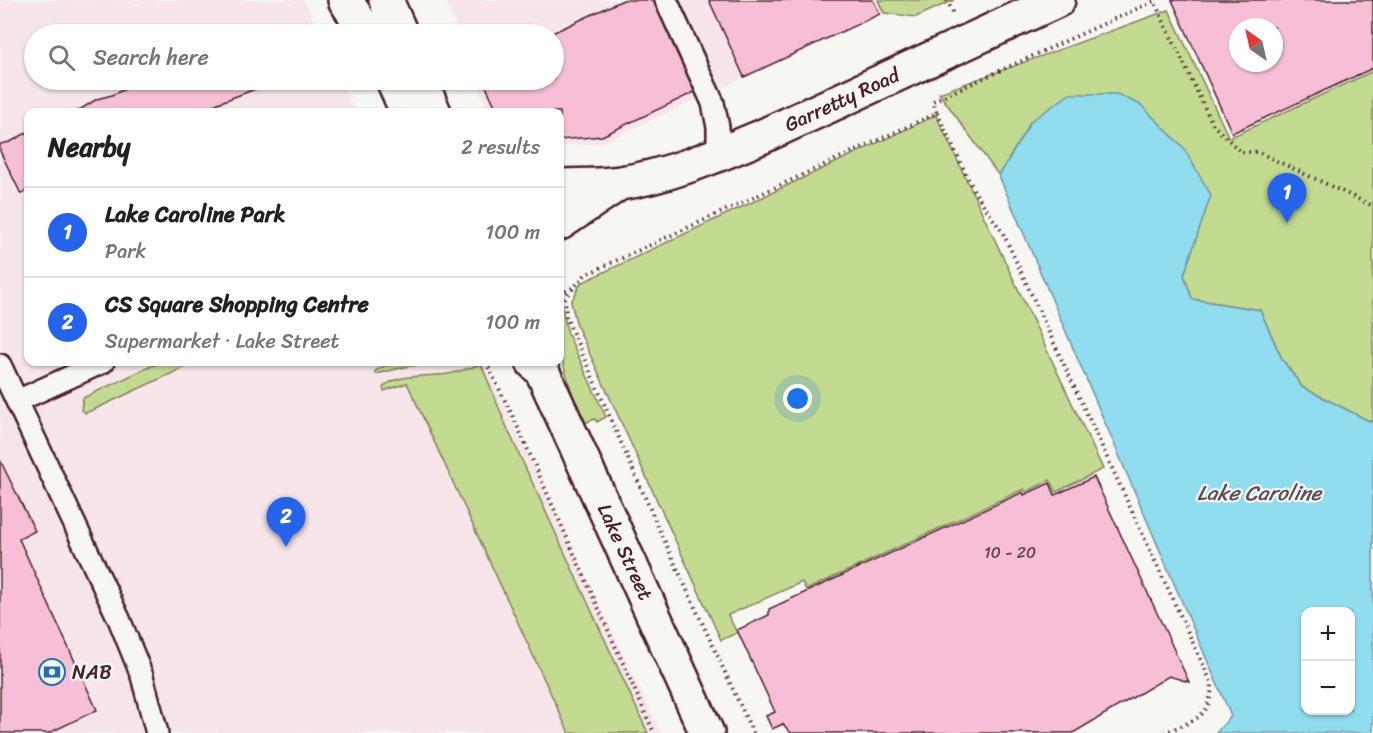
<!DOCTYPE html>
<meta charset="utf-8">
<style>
body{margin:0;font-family:Sriracha,sans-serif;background:#f2f2f2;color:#202124}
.controls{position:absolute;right:18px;bottom:18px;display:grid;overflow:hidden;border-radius:12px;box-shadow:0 2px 4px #0004}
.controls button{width:54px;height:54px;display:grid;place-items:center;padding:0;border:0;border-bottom:2px solid #e0e0e0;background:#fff;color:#202124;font:30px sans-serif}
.compass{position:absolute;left:1229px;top:18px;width:54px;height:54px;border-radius:50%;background:#fff;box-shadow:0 2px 4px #0004;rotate:326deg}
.you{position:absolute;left:798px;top:399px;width:21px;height:21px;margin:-15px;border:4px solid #fff;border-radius:50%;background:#1a73e8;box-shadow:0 0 0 9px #1a73e833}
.badge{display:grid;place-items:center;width:39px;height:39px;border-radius:50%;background:#2563eb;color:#fff;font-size:20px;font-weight:700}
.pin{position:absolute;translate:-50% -50px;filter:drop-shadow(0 2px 3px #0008)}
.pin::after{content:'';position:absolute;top:32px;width:21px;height:18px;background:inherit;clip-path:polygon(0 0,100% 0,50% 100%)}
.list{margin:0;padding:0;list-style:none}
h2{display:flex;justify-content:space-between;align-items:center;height:78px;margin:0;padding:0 24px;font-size:26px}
h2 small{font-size:20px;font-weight:400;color:#757577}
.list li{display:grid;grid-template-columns:39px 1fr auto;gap:18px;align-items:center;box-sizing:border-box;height:90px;padding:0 24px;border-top:2px solid #e0e0e0}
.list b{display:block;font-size:22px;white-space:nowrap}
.list p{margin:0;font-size:20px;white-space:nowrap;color:#757577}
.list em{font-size:20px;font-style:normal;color:#757577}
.icon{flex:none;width:33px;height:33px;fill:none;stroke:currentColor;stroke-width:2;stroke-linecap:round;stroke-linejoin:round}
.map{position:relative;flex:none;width:1373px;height:733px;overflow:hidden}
.search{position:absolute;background:#fff;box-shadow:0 2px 4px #0004;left:24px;top:24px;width:540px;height:66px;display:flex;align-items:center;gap:15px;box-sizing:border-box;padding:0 21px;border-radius:33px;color:#757577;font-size:22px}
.panel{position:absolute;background:#fff;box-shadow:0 2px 4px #0004;left:24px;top:108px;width:540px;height:258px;border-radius:12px}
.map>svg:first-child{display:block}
.built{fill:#f6e6ea}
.green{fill:#c2db91;stroke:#867d5e;stroke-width:1.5}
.water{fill:#8fddef;stroke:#7391a1;stroke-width:1.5;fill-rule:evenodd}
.building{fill:#f6bfd6;stroke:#4a1f2b;stroke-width:1.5;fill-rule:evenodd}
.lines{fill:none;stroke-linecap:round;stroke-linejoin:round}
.service-casing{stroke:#4a1f2b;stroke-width:26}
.minor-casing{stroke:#4a1f2b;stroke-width:38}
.path{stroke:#4a1f2b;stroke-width:4;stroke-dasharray:1.5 4.5;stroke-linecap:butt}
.service{stroke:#f6f6f2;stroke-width:21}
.minor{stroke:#f6f6f2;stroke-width:33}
.labels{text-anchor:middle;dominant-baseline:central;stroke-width:4.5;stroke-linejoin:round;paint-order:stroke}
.number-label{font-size:16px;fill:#754756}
.street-label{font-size:20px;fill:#4a1f2b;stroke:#f6f6f2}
.poi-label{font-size:20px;fill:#4a1f2b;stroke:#f6f6f2;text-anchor:start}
.water-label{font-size:21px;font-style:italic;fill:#5b4e5c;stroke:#f6f6f2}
</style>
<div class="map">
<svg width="1373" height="733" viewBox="0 0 1373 733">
<rect width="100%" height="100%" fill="#f6f6f2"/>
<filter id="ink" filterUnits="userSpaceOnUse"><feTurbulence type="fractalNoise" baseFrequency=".0167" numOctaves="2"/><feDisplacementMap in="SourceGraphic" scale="12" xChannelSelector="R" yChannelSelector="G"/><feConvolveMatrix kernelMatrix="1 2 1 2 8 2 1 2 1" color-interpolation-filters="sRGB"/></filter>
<g filter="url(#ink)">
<!-- built -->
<path class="built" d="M0 0H304L320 34H34V80H340L355 112H28V362H483L661 733H0Z
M445 0H878L884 13 602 143 560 146V112H489L476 80H554V34H459Z"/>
<!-- green -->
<path class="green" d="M878 0H954L916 17 884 13Z
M1169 10 1229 138 1373 71V423L1302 387 1282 359 1260 310 1192 299 1184 276 1191 251 1031 121 999 176 939 93Z
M936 115 1103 469 1056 492 1050 480 1026 492 1024 489 806 590 802 582 728 615 737 633 721 640 577 326 571 302 581 283Z
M560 299 568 334 606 417 597 422 595 419 584 423 573 397 560 353Z
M160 362H196L93 410 85 413 81 409 83 398Z
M392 362H452L409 366 376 374 375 371Z
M481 364 508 430 648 733H569L407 383 384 391 383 388C394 373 430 377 448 374 459 372 470 368 481 364Z"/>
<!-- water -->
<path class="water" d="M1070 94H1117L1141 105 1183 147 1211 195 1184 275 1192 299 1260 310 1282 359 1302 387 1373 423V733H1216L1231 716 999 176 1031 121ZM1306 612H1350V710H1306Z"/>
<!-- building -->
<path class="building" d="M623 0H656L699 90 602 136 560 140V112H498L483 80H554V34H550Z
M709 0H873L880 14 744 77Z
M1172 0H1373V68L1232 133ZM1238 27H1274V63H1238Z
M149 80H254L258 88 218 103 200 112H76L97 99 112 95 125 89 135 81Z
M28 132V189L21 194 0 151V144L10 142Z
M0 460 35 531 19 539 97 710 49 733H0Z
M1094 477 1189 682 1169 676 1073 733H791L783 724 772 729 766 716 775 712 737 630 769 615V609L1023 492 1024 495 1050 483 1055 495Z"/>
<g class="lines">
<defs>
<path id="service" d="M666 0 713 103 718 127V154
M0 365 119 619 142 676 157 733
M17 401 103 362"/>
<path id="minor" d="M345 0 368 34
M386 0 401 34
M393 80 407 112
M420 80 434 112
M560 186C579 185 600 186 620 183 669 176 715 156 761 137L1058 0
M560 223 618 184
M533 362 542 371 707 733"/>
</defs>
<!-- service casing -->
<use href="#service" class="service-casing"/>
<!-- minor casing -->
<use href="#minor" class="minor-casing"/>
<!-- path -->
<path class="path" d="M947 0 953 13
M937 113 974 191 1003 233 1212 684C1210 720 1193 720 1164 733
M560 294 572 288
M486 362 515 421 654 733
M753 733 658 527 566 317 565 298 585 275 937 113 933 101 1154 1 1213 125 1241 152H1258L1373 206"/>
<!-- service -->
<use href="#service" class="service"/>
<!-- minor -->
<use href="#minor" class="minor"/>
</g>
</g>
<!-- icons -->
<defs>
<symbol id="bank-ring" viewBox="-11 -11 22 22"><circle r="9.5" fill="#f6f6f2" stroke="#1f6fb2" stroke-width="1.5"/><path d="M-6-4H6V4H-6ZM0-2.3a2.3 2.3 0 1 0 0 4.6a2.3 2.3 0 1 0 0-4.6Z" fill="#1f6fb2"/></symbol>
</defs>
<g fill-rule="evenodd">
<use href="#bank-ring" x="37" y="657" width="30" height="30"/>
</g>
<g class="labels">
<!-- number labels -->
<g class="number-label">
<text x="1010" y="552">10 - 20</text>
</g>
<!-- street labels -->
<g class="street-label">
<text transform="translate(842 100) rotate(-25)">Garretty Road</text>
<text transform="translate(625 552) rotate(65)">Lake Street</text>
</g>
<!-- poi labels -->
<g class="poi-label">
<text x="72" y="672">NAB</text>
</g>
<!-- water labels -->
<g class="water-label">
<text x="1259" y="493">Lake Caroline</text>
</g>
</g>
</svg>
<div class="controls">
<button>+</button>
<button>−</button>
</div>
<svg class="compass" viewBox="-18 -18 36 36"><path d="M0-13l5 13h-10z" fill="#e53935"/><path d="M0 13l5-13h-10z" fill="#757577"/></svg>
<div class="you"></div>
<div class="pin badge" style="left:1287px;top:223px">1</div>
<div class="pin badge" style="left:286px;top:547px">2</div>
<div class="search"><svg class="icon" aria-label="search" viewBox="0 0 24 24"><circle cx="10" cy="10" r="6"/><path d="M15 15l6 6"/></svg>Search here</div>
<section class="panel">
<h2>Nearby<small>2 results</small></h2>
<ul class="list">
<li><span class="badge">1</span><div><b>Lake Caroline Park</b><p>Park</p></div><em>100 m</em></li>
<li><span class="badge">2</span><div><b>CS Square Shopping Centre</b><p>Supermarket · Lake Street</p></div><em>100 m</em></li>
</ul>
</section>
</div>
